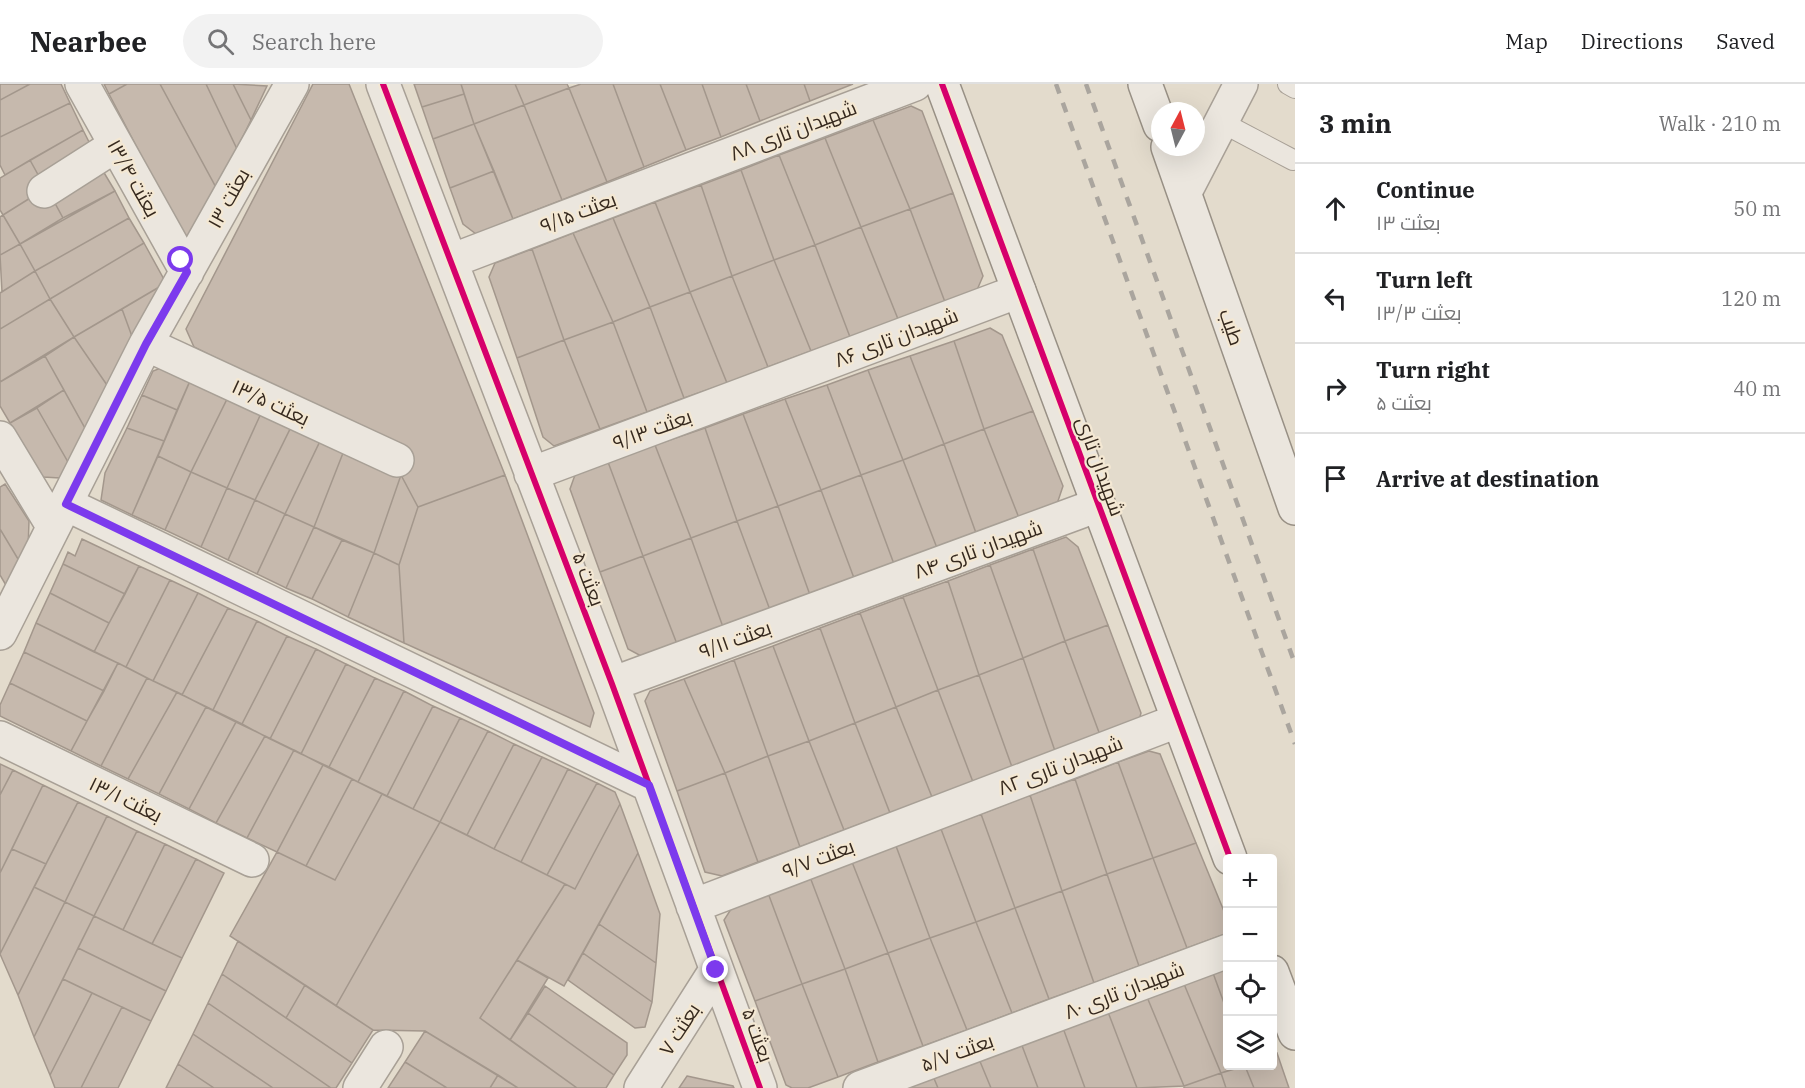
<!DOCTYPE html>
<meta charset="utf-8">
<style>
body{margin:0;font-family:"IBM Plex Serif",Cairo,serif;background:#f2f2f2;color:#202124}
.controls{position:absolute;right:18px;bottom:18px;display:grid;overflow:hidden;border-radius:6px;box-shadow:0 6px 24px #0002}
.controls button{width:54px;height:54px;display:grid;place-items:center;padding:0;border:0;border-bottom:2px solid #e0e0e0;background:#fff;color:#202124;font:30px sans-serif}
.compass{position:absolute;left:1151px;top:18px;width:54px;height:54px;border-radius:50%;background:#fff;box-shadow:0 6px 24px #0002;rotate:7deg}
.stop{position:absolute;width:18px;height:18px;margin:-14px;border:4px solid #7c3aed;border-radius:50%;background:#fff}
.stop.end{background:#7c3aed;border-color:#fff;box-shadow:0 2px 6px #0008}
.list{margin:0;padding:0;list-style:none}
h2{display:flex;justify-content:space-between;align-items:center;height:78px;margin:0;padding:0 24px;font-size:26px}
h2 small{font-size:20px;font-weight:400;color:#757577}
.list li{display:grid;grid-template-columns:39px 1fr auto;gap:18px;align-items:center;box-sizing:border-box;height:90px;padding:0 24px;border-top:2px solid #e0e0e0}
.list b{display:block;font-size:22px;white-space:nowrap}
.list p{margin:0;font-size:20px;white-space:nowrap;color:#757577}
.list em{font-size:20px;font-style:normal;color:#757577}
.icon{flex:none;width:33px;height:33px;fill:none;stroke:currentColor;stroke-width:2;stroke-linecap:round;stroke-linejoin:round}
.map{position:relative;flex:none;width:1295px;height:1004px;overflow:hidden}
header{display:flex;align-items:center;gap:36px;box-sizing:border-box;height:84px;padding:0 30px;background:#fff;border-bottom:2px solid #e0e0e0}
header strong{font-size:28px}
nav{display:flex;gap:33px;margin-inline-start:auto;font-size:21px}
.search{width:420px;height:54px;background:#f2f2f2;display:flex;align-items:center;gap:15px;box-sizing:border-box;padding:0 21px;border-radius:33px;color:#757577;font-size:22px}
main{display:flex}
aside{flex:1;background:#fff}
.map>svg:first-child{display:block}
.building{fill:#c6b9ad;stroke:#a3978c;stroke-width:1.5}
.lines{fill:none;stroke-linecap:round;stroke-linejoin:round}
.lane-casing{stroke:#a8a096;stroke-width:22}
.street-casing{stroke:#a8a096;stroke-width:36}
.secondary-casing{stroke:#989085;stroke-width:36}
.lane{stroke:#ebe6de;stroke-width:20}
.street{stroke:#ebe6de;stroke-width:33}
.secondary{stroke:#ebe6de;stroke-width:33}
.rail{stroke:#aaa59e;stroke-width:4.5;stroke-dasharray:10 10;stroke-linecap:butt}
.cycleway-casing{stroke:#f4e8d3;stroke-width:10}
.cycleway{stroke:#d6006c;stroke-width:6}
.route{stroke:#7c3aed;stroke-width:8}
.labels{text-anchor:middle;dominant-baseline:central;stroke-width:4.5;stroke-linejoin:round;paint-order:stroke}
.street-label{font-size:20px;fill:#36291e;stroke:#f4e8d3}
</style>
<header>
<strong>Nearbee</strong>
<div class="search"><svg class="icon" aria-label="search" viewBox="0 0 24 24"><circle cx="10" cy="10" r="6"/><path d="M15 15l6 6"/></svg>Search here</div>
<nav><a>Map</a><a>Directions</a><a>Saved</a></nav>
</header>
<main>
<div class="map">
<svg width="1295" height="1004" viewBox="0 0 1295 1004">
<rect width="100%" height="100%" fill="#e3dbcc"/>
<!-- building -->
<path class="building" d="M0 0H30L0 16Z
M30 0H61L70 19 0 53V16Z
M104 0H127L109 10Z
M127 0H160L218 107 190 165 109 10Z
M160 0H206L237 65 218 107Z
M206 0H233L251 36 237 65Z
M233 0 267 2 251 36Z
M313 0H349L505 391 418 423 401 391 411 372 194 263 186 245Z
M414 0H461L464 10 422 23Z
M461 0H515L524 21 474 40Z
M515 0H567L569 4 524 21Z
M581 0H613L644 83 607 98 569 4Z
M613 0H660L686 66 644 83Z
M660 0H702L721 53 686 66Z
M702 0H746L760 37 721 53Z
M746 0H804L810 17 760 37Z
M804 0H853L810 17Z
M569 4 607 98 562 116 524 21Z
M464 10 474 40 433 55 422 23Z
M70 19 83 46 5 91 0 81V53Z
M524 21 562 116 513 135 474 40Z
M911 22 922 27 953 109 910 125 873 36Z
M873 36 910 125 861 143 825 54Z
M474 40 494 87 450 104 433 55Z
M83 46 93 66 41 96 30 76Z
M825 54 861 143 815 161 779 71Z
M779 71 815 161 774 176 741 86Z
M30 76 41 96 35 111 3 131 0 126V94Z
M100 82 115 107 63 134 50 110Z
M741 86 774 176 732 192 701 101Z
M494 87 513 135 476 150 463 140 450 104Z
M701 101 732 192 690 208 655 118Z
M115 107 129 134 35 187 20 160Z
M953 109 983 192 977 206 945 218 910 125Z
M50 110 63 134 20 160 3 131 35 111Z
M655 118 690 208 650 223 613 134Z
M910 125 945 218 898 235 861 143Z
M3 131 20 160 0 171V133Z
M129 134 144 159 50 215 35 187Z
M613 134 650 223 613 238 573 149Z
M861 143 898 235 850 253 815 161Z
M573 149 613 238 564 256 532 165Z
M144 159 166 199 74 253 50 215Z
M20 160 35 187 2 208 0 171Z
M815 161 850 253 811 267 774 176Z
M532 165 564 256 517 274 489 193 495 179Z
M774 176 811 267 768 283 732 192Z
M35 187 50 215 0 245V209Z
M732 192 768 283 727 299 690 208Z
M166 199 134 258 122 225Z
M690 208 727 299 684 314 650 223Z
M50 215 74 253 0 298V245Z
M650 223 684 314 647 328 613 238Z
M122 225 134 258 109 304 74 253Z
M613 238 647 328 600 345 564 256Z
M990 244 1002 251 1033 327 984 345 954 257Z
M74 253 109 304 86 346 45 272Z
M564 256 600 345 554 362 543 353 517 274Z
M954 257 984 345 944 360 910 272Z
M45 272 64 306 10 339 0 322V298Z
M910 272 944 360 903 376 868 286Z
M171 280 193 290 177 326 142 311 153 287Z
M868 286 903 376 861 391 827 301Z
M193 290 230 309 191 388 158 372Z
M827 301 861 391 821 406 785 315Z
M64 306 86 346 68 378 37 324Z
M230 309 263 325 227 404 191 388Z
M142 311 177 326 164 357 127 344Z
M785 315 821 406 778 422 743 330Z
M37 324 68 378 60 394 43 393 10 339Z
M263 325 293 339 255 416 227 404Z
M1033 327 1063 402 1057 420 1019 434 984 345Z
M743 330 778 422 737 437 705 344Z
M293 339 322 353 285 430 255 416Z
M127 344 164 357 132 431 101 416 105 389Z
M705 344 737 437 691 454 655 361Z
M984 345 1019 434 976 449 944 360Z
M322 353 345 364 314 443 285 430Z
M944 360 976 449 937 464 903 376Z
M655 361 691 454 643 472 608 378Z
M345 364 401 391 374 469 314 443Z
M158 372 191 388 165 446 132 431Z
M903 376 937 464 894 480 861 391Z
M608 378 643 472 600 488 570 405 576 388Z
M191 388 227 404 201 463 165 446Z
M401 391 418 423 399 481 374 469Z
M505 391 594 629 590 643 404 559 399 481 418 423Z
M861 391 894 480 854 494 821 406Z
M5 400 29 437 28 466 21 480 0 445V403Z
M227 404 255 416 228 476 201 463Z
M821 406 854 494 810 511 778 422Z
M255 416 285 430 257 490 228 476Z
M778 422 810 511 770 526 737 437Z
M285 430 314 443 286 504 257 490Z
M737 437 770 526 723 543 691 454Z
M314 443 342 456 312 515 286 504Z
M0 445 21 480 7 503 0 491Z
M1066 453 1078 463 1108 541 1065 557 1033 465Z
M691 454 723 543 677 560 643 472Z
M82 455 139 482 125 510 63 480 68 468 75 472Z
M342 456 374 469 348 533 312 515Z
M1033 465 1065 557 1023 574 990 481Z
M374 469 399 481 404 559 348 533Z
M643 472 677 560 641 572 628 565 600 488Z
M63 480 125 510 109 539 50 509Z
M990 481 1023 574 979 591 948 497Z
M139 482 170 496 126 583 94 568Z
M170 496 198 509 153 597 126 583Z
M948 497 979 591 938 606 903 513Z
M50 509 109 539 94 568 36 539Z
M198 509 228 524 182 611 153 597Z
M903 513 938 606 896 623 860 529Z
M228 524 257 537 213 626 182 611Z
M860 529 896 623 855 639 820 544Z
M257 537 287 552 242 640 213 626Z
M36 539 118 579 104 607 24 568Z
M1108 541 1141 629 1139 636 1100 651 1065 557Z
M820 544 855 639 809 657 773 562Z
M287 552 316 565 270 655 242 640Z
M1065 557 1100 651 1055 667 1023 574Z
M773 562 809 657 768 672 734 576Z
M316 565 346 580 301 670 270 655Z
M24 568 104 607 87 637 10 599Z
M1023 574 1055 667 1012 683 979 591Z
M734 576 768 672 725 689 684 595Z
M118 579 147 594 101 682 71 667Z
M346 580 375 594 329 683 301 670Z
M979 591 1012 683 973 698 938 606Z
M147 594 177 608 128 695 101 682Z
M375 594 404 607 358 698 329 683Z
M684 595 725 689 677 707 645 617 650 607Z
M10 599 87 637 71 667 0 632V621Z
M938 606 973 698 932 713 896 623Z
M404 607 433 622 387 712 358 698Z
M177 608 206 623 159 710 128 695Z
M433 622 460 634 413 725 387 712Z
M206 623 236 638 189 725 159 710Z
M896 623 932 713 890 729 855 639Z
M460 634 488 647 440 738 413 725Z
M236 638 265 652 216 739 189 725Z
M855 639 890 729 844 746 809 657Z
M488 647 514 660 467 751 440 738Z
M265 652 294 666 247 754 216 739Z
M809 657 844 746 800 763 768 672Z
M514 660 542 673 494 765 467 751Z
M294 666 323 681 277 768 247 754Z
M1149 667 1160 670 1196 759 1153 774 1118 678Z
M768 672 800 763 758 778 725 689Z
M542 673 568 685 521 778 494 765Z
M1118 678 1153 774 1107 790 1075 695Z
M0 680 13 686 0 711Z
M323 681 352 695 306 782 277 768Z
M568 685 597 699 547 791 521 778Z
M13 686 43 701 0 789V711Z
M725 689 758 778 722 792 705 788 677 707Z
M352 695 382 710 335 796 306 782Z
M1075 695 1107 790 1062 807 1030 711Z
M597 699 615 708 620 720 575 805 547 791Z
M43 701 78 718 46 780 12 765Z
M382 710 440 738 336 922 230 852 277 768 335 796Z
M1030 711 1062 807 1015 824 981 730Z
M78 718 107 732 65 818 34 803Z
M620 720 638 769 564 902 517 876 565 800 575 805Z
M981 730 1015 824 976 838 941 745Z
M107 732 137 747 94 832 65 818Z
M440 738 565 800 480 934 577 1004H518L425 947 373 946 336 922Z
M941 745 976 838 930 854 896 762Z
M137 747 165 760 123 846 94 832Z
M1196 759 1228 837V849L1187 864 1153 774Z
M165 760 196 775 152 860 123 846Z
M896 762 930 854 888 869 852 778Z
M12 765 46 780 0 870V789Z
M638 769 660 830 656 879 599 840Z
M1153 774 1187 864 1139 882 1107 790Z
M196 775 224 789 182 874 152 860Z
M852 778 888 869 845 885 810 793Z
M1107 790 1139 882 1094 899 1062 807Z
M810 793 845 885 802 900 768 809Z
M34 803 65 818 18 911 0 870Z
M1062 807 1094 899 1049 915 1015 824Z
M768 809 802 900 755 917 724 836 733 822Z
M65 818 94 832 34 953 18 911Z
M1015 824 1049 915 1012 929 976 838Z
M94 832 182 874 166 907 78 864Z
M976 838 1012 929 967 946 930 854Z
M599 840 656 879 652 918 583 869Z
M930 854 967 946 923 962 888 869Z
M238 857 305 901 286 934 222 890Z
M78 864 166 907 151 937 63 895Z
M583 869 652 918 645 943 635 944 568 896Z
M888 869 923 962 878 978 845 885Z
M517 876 548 894 510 956 480 934Z
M1228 884V930L1213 889Z
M845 885 878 978 838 993 802 900Z
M1213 889 1228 930V982H1242L1221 989 1184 900Z
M222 890 352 979 336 1004H331L208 919Z
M63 895 92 909 50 991 34 953Z
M802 900 838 993 808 1004H792L786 1001 755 917Z
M1184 900 1221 989 1184 1002 1147 913Z
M305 901 373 946 352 979 286 934Z
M545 902 627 959V971L614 991 528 929Z
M92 909 122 923 81 1004H55L50 991Z
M1147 913 1184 1002 1137 1004 1108 928Z
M208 919 331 1004H273L193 950Z
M122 923 151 937 118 1004H81Z
M1108 928 1137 1004H1085L1063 944Z
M528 929 614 991 606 1004H577L510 956Z
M1063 944 1085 1004H1038L1021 959Z
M425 947 498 991 490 1004H447L405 978Z
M193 950 273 1004H214L178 980Z
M1021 959 1038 1004H991L979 975Z
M1277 969 1289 1004H1254L1245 982H1272V971Z
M979 975 991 1004H938L933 992Z
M405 978 447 1004H388Z
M178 980 214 1004H166Z
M1245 982 1254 1004H1226L1221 989Z
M1221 989 1226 1004H1184V1002Z
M498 991 518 1004H490Z
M687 992 733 1002 734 1004H679Z
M933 992 938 1004H898Z"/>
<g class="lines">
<defs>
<path id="lane" d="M1288 0 1295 4
M1221 38 1293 76"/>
<path id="street" d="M82 0 187 188
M383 0 612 600 760 1004
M44 107 116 61
M1185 108 1241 0
M451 177 915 0
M146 260 397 376
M0 354 53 442
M531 390 1019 207
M66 420 649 701
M0 549 146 260 292 0
M612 600 1098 421
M0 654 252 776
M693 822 1177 637
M360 1004 386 963
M641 1004 716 886
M860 1004 1228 867"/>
<path id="secondary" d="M942 0 1230 774
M1145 0 1160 41
M1168 63 1295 424
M1272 888 1295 949"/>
</defs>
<!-- lane casing -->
<use href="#lane" class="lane-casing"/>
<!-- street casing -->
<use href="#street" class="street-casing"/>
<!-- secondary casing -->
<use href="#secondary" class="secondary-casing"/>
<!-- lane -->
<use href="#lane" class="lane"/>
<!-- street -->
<use href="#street" class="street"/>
<!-- secondary -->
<use href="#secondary" class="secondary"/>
<!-- rail -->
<path class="rail" d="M1056 0 1295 660
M1086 0 1295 580"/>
<defs>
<path id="cycleway" d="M383 0 612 600 760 1004
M942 0 1230 774"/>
</defs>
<!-- cycleway casing -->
<use href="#cycleway" class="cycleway-casing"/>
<!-- cycleway -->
<use href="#cycleway" class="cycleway"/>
</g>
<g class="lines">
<!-- route -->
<path class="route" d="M181 176 187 188 146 260 66 420 649 701 716 886"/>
</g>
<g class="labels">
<!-- street labels -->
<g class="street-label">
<text transform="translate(793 46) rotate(-21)">شهیدان تاری ۸۸</text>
<text transform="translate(134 94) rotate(61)">بعثت ۱۳/۴</text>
<text transform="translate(228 114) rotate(-61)">بعثت ۱۳</text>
<text transform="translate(578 128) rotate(-21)">بعثت ۹/۱۵</text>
<text transform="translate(1232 243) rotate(71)">طیب</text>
<text transform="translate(896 253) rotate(-21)">شهیدان تاری ۸۶</text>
<text transform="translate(271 318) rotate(25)">بعثت ۱۳/۵</text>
<text transform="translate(652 345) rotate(-20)">بعثت ۹/۱۳</text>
<text transform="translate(1101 382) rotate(70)">شهیدان تاری</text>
<text transform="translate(978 465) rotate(-20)">شهیدان تاری ۸۴</text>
<text transform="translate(589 495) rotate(69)">بعثت ۵</text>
<text transform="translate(735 555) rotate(-20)">بعثت ۹/۱۱</text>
<text transform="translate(1060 681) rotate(-21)">شهیدان تاری ۸۲</text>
<text transform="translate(126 715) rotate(26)">بعثت ۱۳/۱</text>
<text transform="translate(818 774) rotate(-21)">بعثت ۹/۷</text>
<text transform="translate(1124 906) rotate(-21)">شهیدان تاری ۸۰</text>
<text transform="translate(679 945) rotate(-57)">بعثت ۷</text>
<text transform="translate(758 951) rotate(70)">بعثت ۵</text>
<text transform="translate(957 968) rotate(-20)">بعثت ۵/۷</text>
</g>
</g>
</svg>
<div class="controls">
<button>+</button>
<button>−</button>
<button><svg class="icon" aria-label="locate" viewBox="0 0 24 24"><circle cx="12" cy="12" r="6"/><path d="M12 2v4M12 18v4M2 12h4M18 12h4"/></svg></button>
<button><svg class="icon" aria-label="layers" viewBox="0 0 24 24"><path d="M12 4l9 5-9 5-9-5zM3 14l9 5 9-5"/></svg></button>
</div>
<svg class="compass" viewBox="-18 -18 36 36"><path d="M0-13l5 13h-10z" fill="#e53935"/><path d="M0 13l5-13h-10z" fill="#757577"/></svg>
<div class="stop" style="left:181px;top:176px"></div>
<div class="stop end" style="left:716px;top:886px"></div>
</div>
<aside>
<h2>3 min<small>Walk · 210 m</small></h2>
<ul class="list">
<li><svg class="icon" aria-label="ahead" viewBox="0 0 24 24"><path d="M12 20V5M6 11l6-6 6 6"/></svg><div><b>Continue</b><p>بعثت ۱۳</p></div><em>50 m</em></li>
<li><svg class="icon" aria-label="left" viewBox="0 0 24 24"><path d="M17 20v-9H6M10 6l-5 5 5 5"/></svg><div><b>Turn left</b><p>بعثت ۱۳/۳</p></div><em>120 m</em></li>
<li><svg class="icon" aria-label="right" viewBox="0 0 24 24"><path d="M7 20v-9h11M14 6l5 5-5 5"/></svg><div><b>Turn right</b><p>بعثت ۵</p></div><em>40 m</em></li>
<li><svg class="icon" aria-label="arrive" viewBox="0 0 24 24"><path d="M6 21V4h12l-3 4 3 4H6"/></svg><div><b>Arrive at destination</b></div></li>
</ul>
</aside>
</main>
